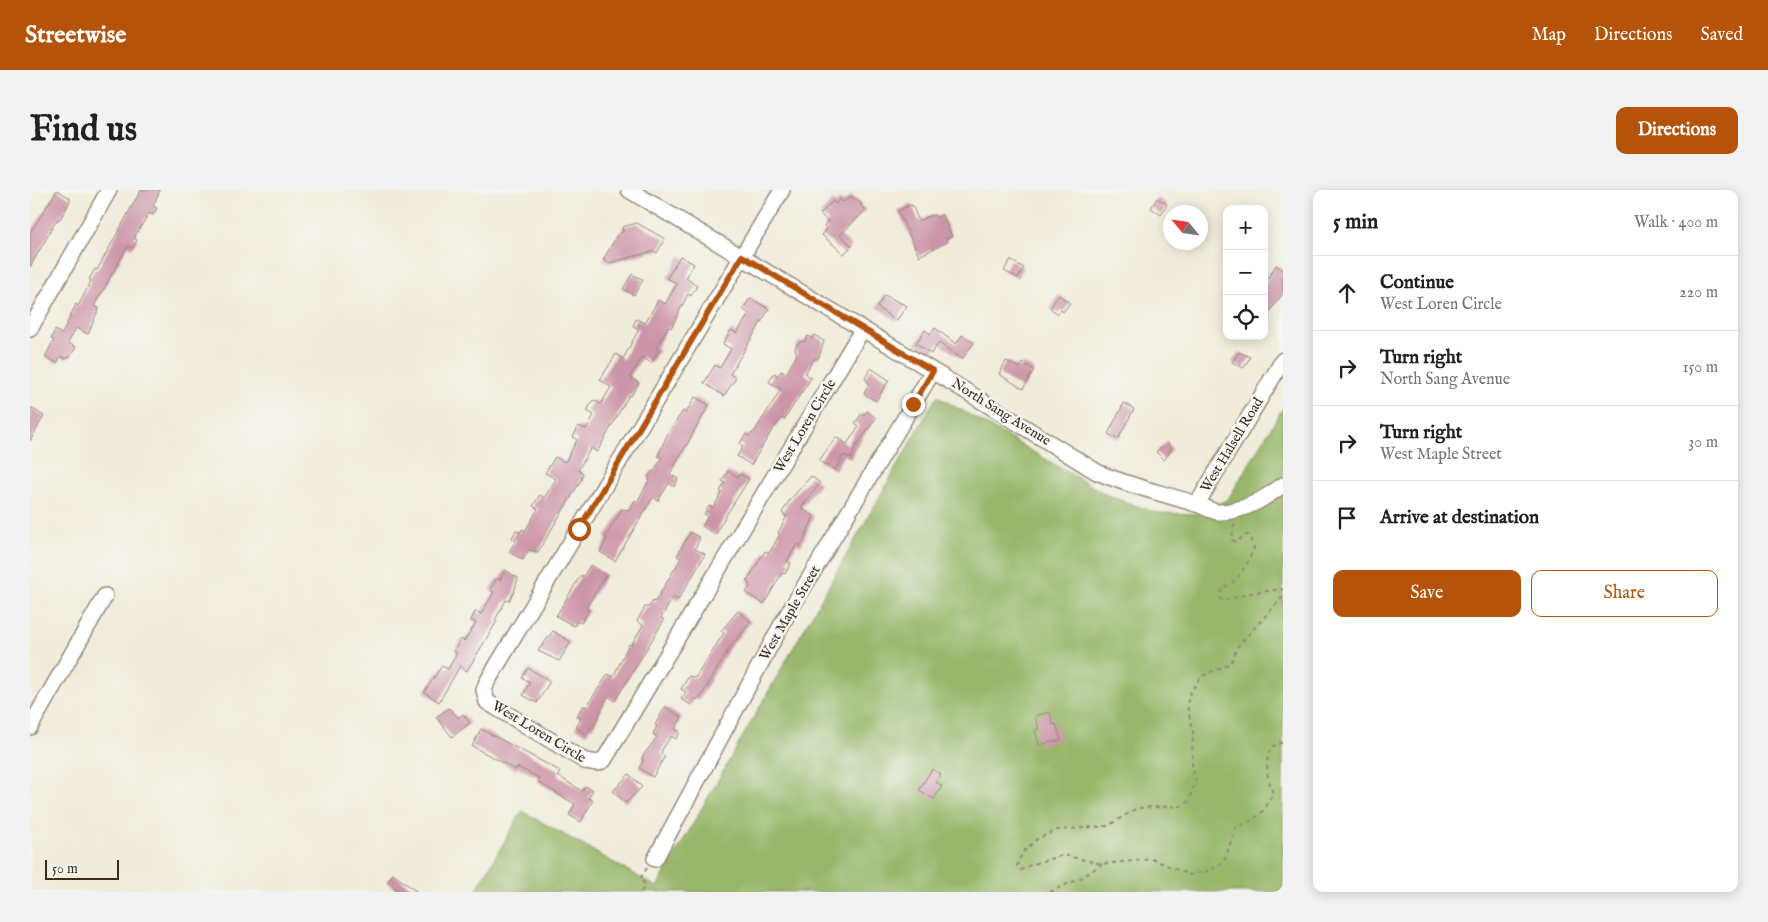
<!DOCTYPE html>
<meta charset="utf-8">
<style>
body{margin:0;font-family:"IM FELL English",serif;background:#f2f2f2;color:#202124}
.controls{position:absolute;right:15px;top:15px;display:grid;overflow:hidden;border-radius:10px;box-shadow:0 2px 12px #0003}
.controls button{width:45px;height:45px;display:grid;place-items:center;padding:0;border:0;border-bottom:1px solid #e0e0e0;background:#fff;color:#202124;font:25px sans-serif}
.compass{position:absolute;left:1133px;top:15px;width:45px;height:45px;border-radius:50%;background:#fff;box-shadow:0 2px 12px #0003;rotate:299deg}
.scale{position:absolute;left:15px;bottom:12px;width:74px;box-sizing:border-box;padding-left:5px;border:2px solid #3b2a1e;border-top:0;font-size:14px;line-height:18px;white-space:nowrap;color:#3b2a1e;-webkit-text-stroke:4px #f6f6f2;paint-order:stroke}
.stop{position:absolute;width:15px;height:15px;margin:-11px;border:4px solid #b45309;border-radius:50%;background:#fff}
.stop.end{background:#b45309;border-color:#fff;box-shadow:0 1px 5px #0008}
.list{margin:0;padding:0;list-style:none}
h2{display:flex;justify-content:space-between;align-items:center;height:65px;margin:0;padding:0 20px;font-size:21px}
h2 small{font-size:16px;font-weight:400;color:#757577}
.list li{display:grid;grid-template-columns:32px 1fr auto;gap:15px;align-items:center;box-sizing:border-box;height:75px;padding:0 20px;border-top:1px solid #e0e0e0}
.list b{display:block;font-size:19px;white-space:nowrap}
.list p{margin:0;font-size:16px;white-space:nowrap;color:#757577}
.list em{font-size:16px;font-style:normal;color:#757577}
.actions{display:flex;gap:10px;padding:15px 20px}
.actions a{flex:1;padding:11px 0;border:1px solid #b45309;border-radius:10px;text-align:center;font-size:18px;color:#b45309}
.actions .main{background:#b45309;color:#fff}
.icon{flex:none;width:28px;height:28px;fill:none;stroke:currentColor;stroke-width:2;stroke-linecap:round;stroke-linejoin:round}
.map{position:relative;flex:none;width:1253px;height:702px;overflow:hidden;border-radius:10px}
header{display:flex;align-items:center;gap:30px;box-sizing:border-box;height:70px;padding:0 25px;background:#b45309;color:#fff}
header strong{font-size:24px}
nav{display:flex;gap:28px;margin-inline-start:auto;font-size:18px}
.intro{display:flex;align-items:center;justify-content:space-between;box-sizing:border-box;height:120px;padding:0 30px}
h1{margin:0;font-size:35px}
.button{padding:12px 22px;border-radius:10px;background:#b45309;color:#fff;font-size:18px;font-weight:700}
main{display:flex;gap:30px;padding:0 30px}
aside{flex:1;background:#fff;border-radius:10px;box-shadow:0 2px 12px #0003}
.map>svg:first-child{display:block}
.forest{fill:#98b76a;stroke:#6a7044}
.building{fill:#cd95a9}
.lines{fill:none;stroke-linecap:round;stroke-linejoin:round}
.minor-casing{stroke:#968b7c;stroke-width:18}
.path{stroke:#968b7c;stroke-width:2;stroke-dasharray:4 4;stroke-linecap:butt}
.minor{stroke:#fff;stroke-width:15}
.route{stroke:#b45309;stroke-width:6}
.labels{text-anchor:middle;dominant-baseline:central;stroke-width:5;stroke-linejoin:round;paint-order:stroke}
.street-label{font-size:14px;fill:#3b2a1e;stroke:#f6f6f2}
</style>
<header>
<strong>Streetwise</strong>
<nav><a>Map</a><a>Directions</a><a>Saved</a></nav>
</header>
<div class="intro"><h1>Find us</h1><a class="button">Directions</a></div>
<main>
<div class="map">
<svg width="1253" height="702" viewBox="0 0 1253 702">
<rect width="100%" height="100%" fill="#f6f6f2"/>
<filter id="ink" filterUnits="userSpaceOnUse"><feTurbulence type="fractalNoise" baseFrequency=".02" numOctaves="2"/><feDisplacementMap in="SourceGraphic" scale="10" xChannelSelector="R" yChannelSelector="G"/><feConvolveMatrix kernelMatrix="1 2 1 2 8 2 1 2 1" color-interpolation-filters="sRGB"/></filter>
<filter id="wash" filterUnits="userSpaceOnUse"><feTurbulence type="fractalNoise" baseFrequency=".0096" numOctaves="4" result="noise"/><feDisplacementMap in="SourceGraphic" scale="20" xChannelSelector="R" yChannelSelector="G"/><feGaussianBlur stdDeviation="1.12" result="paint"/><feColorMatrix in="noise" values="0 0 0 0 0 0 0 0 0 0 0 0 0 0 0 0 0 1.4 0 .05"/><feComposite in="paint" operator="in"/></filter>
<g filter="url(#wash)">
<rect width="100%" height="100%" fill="#f1ecda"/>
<!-- forest -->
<path class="forest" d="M907 206 1079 306 1127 323 1169 324 1198 309 1253 218V702H445L492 621 627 697Z"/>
<g id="blocks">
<!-- building -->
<path class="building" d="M27 0 40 8V11L31 28 26 31 0 77V43Z
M111 0H130L123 16 127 18 123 25 119 23 104 48 107 50 103 58 98 56 64 116 69 118 58 144 46 138 38 153 46 157 40 167 35 169 31 166 27 173 15 167 24 150 21 149 25 140 32 144 46 114 48 116 57 99 61 90 59 89 65 79 67 80Z
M821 6 832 14 830 15 836 20 810 45 822 56 814 64 792 45 797 39 794 36 798 31 790 24 803 11 806 14 810 9 813 12Z
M1127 8 1137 14 1131 25 1121 18Z
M879 15H882L889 31 899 26 905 25 906 27 912 25 922 46 916 49 917 52 889 66 868 21Z
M607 33 635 49 627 63 624 61 579 73 573 70 588 44 593 42 592 37Z
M650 66 664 74 656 88 667 96 661 106 658 104 641 138 638 137 626 158 629 160 621 173 612 167 600 187 609 193 601 206 599 205 567 262 561 258 548 280 553 283 551 290 508 362 499 360 493 370 479 362 486 350 482 348 486 340 490 343 492 339 495 341 508 319 503 316 510 305 514 308 526 289 515 283 525 267 535 272 547 250 543 247 549 236 556 239 564 225 557 221 563 210 571 214 581 197 570 190 586 164 593 169 609 139 603 136 606 129 615 133 628 110 635 114 647 94 637 88Z
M980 70 994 78 988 88 974 81Z
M1246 75 1253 80V103L1240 121 1234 118V95Z
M602 84 613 90 604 105 593 99Z
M854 105 877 116 866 131 847 117Z
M1029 105 1040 113 1033 122 1031 120 1028 124 1020 118Z
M720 108 739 119 700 184 706 188 694 206 674 193 685 175 690 178 701 159 693 154 701 140 707 143 719 124 713 119Z
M905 138 926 154 932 145 944 153 932 169 909 153 901 164 886 153 895 140 900 144Z
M784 145 794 151 789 167 783 170 775 184 781 188 754 230 752 228 741 242 721 275 707 266 713 257 710 253 716 244 719 246 725 241 751 199 739 192 744 183 748 186 751 181 756 184 767 165 765 158 768 153 775 151 778 146 782 148Z
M1209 162 1220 167 1214 178 1202 172Z
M976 171 990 178 993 173 1004 180 993 199 969 184Z
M841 178 859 190 846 211 834 204 839 194 835 188Z
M665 207 679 215 640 284 648 289 644 297 639 293 628 311 623 307 585 371 570 362 577 349 575 348 592 319 599 320 605 310 607 312 620 289 618 287 622 281 624 282 632 268 628 266 638 243 653 221 656 223Z
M1094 213 1104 219 1088 249 1078 244Z
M0 217 14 226 0 251Z
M837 221 846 228 825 258 821 269 814 265 805 280 789 271 806 247 817 254 829 236 825 233 832 223 834 225Z
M1137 252 1142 259 1134 270 1126 262Z
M698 281 708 287 710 284 719 289 690 335 686 345 672 336 678 326 674 324 679 316 683 318 692 302 690 301 695 293 692 291Z
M781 286 790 293 771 318 784 326 771 356 767 354 757 371 761 373 755 384 752 383 734 414 716 403 720 396 717 391 735 361 738 363 741 360 750 344 748 343 757 326 752 323 759 311Z
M660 342 670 348 665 359 675 364 668 377 648 410 643 407 631 428 634 430 585 511 578 506 563 538 560 537 557 544 546 538 551 528 547 526 551 518 553 516 556 517 578 484 583 487 599 454 601 455 613 435 607 431 615 417H619L623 411 625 412 651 368 647 366Z
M560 375 576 385 556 418 559 420 551 433 547 431 544 436 526 426 551 385 553 387Z
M475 380 488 388 484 402 479 411 476 410 465 430 467 431 437 481 430 476 409 512 394 502 412 476 418 479 427 463 424 461 431 449 434 451 446 433 441 430 446 421 451 424 464 402 460 400 467 388 470 390Z
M708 421 721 432 700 457 669 510 665 508 661 515 651 509 656 502 651 499 659 486 665 488 694 443 691 441Z
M523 441 541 452 529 471 508 461Z
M498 478 520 491 507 513 493 505 500 492 492 488Z
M635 517 652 527 645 539 650 542 646 549 641 546 632 560 631 564 635 566 623 587 609 578 613 571 612 567 627 547 623 544 627 536 625 535Z
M419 518 428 528 433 524 440 533 422 547 406 527Z
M1020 522 1023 535 1026 534 1031 550 1009 555 1005 540 1009 539 1005 526Z
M451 539 530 581 528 586 552 601 555 596 563 600 558 608 563 610 551 632 539 625 545 614 508 592 510 588 487 577 486 580 442 556Z
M902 579 911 584 906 592 912 596 904 609 889 600Z
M599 584 612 597 596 613 583 601Z
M363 684 387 702H370L357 692Z"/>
</g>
</g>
<g filter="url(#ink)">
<use href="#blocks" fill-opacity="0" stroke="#968b7c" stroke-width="1"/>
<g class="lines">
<defs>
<path id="minor" d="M599 0 903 181 1067 282C1099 296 1132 303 1166 314 1174 316 1183 323 1191 322 1215 321 1234 309 1253 295
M752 0 457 492 454 500 457 512 555 571 568 573 574 570 832 140
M0 139 79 0
M1167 314 1253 170
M0 537 75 406
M625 669 753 432 903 181"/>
</defs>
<!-- minor casing -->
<use href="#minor" class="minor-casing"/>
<!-- path -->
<path class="path" d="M1204 334 1202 350 1206 352 1215 345H1219L1224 358 1218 372 1206 390 1192 399 1190 408 1193 411 1221 403 1253 399
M1253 407 1207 457 1201 473 1172 486 1160 503 1157 515 1163 542 1162 577 1166 591 1158 612 1151 616 1107 618 1078 636 1027 640 1007 649 992 663 987 676 991 680 1000 675 1033 665 1072 674 1122 669 1160 685 1181 680 1194 672 1206 637C1228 629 1233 624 1243 603 1237 586 1234 575 1241 557L1253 552
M612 702 614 693 610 689 617 678
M1020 702 1051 688 1072 674"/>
<!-- minor -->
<use href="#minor" class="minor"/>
</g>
</g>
<g class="lines" filter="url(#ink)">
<!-- route -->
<path class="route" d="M549 339 712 66 903 181 883 214"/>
</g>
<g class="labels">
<!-- street labels -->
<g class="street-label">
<text transform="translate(971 222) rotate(32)">North Sang Avenue</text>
<text transform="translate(775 236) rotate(-59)">West Loren Circle</text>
<text transform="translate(1202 255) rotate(-59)">West Halsell Road</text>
<text transform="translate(760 423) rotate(-60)">West Maple Street</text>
<text transform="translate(509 542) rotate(31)">West Loren Circle</text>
</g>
</g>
</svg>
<div class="controls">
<button>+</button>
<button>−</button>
<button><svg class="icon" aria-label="locate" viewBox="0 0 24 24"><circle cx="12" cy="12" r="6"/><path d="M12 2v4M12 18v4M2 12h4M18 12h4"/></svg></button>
</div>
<svg class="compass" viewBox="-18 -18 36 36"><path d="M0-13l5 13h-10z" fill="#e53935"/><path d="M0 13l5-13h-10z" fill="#757577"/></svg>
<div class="scale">50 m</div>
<div class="stop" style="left:549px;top:339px"></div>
<div class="stop end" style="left:883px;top:214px"></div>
</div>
<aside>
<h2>5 min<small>Walk · 400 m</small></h2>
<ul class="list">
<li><svg class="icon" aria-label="ahead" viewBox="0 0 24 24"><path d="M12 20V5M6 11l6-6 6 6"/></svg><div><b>Continue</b><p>West Loren Circle</p></div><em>220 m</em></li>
<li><svg class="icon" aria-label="right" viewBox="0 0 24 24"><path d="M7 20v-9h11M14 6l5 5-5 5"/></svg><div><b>Turn right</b><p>North Sang Avenue</p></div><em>150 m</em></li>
<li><svg class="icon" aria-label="right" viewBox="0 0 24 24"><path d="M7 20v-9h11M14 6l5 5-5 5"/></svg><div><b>Turn right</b><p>West Maple Street</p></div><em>30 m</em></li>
<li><svg class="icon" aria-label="arrive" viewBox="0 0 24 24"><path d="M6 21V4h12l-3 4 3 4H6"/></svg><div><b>Arrive at destination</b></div></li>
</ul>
<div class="actions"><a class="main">Save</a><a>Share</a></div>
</aside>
</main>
